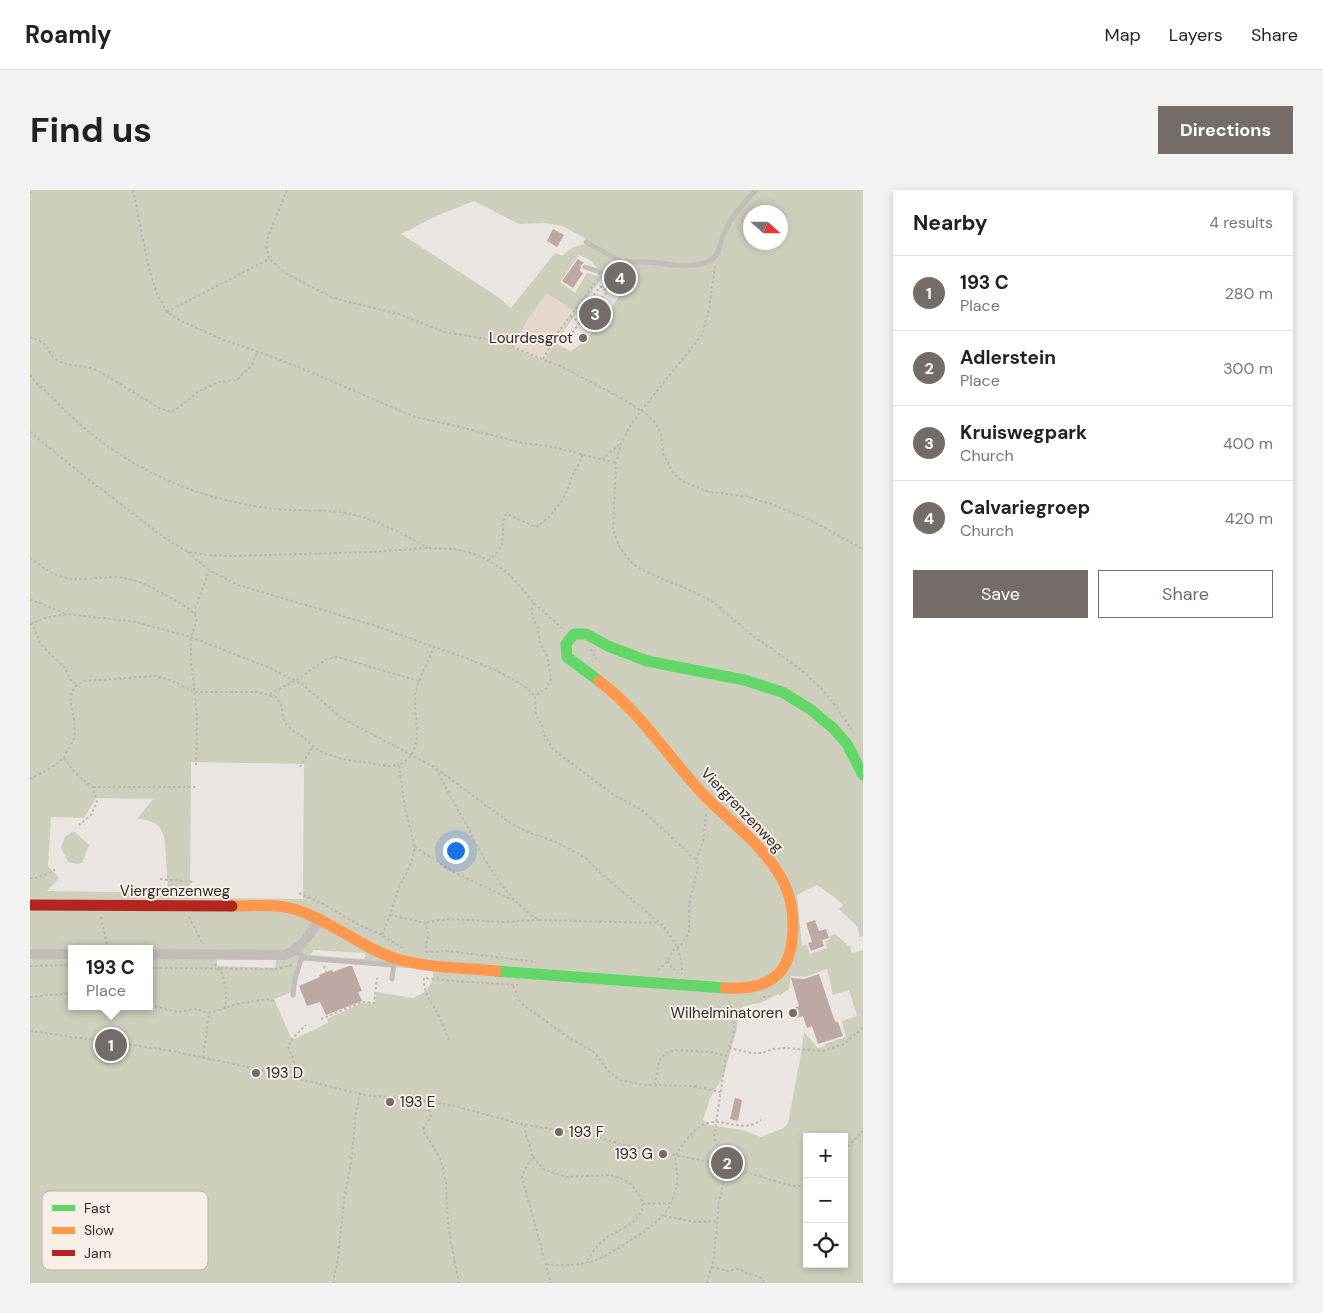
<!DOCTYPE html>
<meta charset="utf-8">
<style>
body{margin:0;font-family:"DM Sans",sans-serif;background:#f2f2f2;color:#222}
.controls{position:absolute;right:15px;bottom:15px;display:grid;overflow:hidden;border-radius:0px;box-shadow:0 2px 8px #0003}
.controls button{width:45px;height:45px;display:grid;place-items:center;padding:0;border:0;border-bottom:1px solid #e0e0e0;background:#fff;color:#222;font:25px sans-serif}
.compass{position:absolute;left:713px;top:15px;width:45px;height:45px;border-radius:50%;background:#fff;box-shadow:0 2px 8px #0003;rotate:111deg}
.you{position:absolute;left:425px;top:660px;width:18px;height:18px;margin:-12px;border:4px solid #fff;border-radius:50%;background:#1a73e8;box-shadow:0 0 0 8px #1a73e833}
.badge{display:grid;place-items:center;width:32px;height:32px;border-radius:50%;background:#736c68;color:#fff;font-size:16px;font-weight:700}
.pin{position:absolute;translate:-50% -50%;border:2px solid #fff;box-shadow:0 1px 5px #0006}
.popup{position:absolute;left:38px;top:755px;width:85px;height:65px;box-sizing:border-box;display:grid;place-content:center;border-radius:0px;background:#fff;filter:drop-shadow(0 1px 4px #0005);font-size:16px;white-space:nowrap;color:#767676}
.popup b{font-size:19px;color:#222}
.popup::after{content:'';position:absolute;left:50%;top:100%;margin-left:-10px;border:10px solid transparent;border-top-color:#fff}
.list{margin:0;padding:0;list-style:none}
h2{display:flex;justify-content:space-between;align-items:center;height:65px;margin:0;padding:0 20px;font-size:21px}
h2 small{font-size:16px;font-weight:400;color:#767676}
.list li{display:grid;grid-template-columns:32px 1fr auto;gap:15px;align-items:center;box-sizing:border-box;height:75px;padding:0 20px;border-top:1px solid #e0e0e0}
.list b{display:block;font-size:19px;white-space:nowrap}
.list p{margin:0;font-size:16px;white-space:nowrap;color:#767676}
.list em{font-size:16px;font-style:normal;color:#767676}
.actions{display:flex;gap:10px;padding:15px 20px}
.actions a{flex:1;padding:11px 0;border:1px solid #736c68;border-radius:0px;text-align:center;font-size:18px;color:#736c68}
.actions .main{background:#736c68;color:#fff}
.icon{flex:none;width:28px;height:28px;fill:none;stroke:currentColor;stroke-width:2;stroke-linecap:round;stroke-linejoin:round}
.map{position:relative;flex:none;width:833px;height:1093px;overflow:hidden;border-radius:0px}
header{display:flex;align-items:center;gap:30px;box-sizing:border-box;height:70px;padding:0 25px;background:#fff;border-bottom:1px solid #e0e0e0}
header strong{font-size:24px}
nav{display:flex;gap:28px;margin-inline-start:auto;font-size:18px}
.intro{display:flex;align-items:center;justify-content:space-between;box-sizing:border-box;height:120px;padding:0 30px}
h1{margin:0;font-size:35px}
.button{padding:12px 22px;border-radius:0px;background:#736c68;color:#fff;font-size:18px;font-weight:700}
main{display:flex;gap:30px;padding:0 30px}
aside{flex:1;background:#fff;border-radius:0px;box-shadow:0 2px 8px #0003}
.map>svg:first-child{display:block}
.green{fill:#cdcebc;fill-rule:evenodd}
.plaza{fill:#e3d7ce}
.building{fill:#bca9a4}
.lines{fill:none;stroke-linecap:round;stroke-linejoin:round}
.path{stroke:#bcb5b2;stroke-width:2;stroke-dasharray:2.5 2.5;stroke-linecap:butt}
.lane{stroke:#c3bdba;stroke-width:5}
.street{stroke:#c3bdba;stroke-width:10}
.fast{stroke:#63d668;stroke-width:11}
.slow{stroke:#ff974d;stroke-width:11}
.jam{stroke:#b3261e;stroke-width:11}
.poi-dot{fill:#736c68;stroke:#f7eee8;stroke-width:2}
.labels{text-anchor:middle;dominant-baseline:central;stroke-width:4;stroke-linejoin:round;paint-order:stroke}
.poi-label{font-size:15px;fill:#332b28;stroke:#f7eee8;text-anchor:end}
.street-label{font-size:15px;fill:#332b28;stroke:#f7eee8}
.key{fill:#f7eee8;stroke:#bcb4ae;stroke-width:1}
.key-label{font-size:14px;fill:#332b28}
</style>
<header>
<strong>Roamly</strong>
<nav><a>Map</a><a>Layers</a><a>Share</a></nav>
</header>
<div class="intro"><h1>Find us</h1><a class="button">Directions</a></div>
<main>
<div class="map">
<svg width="833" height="1093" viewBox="0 0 833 1093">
<rect width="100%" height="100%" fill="#eae5e0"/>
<!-- green -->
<path class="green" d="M0 0H833V746L829 747 828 737 809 719 813 715 803 706 787 695 767 705 772 756 777 755 780 764 797 758 795 751 800 749 799 746 805 744 820 757 822 763 833 760V1093H0ZM444 11 489 34 513 33 533 36 573 59C553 52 548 52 532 66L525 63 481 118 468 107 371 44 406 26ZM721 22H751V52H721ZM549 65 561 71 569 81 567 86 557 83 545 103 530 92ZM587 77 596 83 600 88 598 93 582 117 566 134 557 150 541 161 528 155 527 150 569 92 575 85ZM161 572 274 574 273 709 160 708ZM66 608 123 609 107 629C134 630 135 645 136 667 137 679 137 691 138 703L17 701 29 688 18 676 21 627 54 628ZM42 759H120V816H42ZM284 760 334 763 336 765 334 769 280 765ZM187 769 246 770 245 778 187 776ZM276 771 403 780V789L398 798 393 803 383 808 346 802 345 814 332 813 297 829 298 833 262 850 244 809 262 802 266 775 269 772ZM797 779 803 805 819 800 827 826 812 831 816 847 795 854V856L788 858 774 842 772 858 758 933 754 938 731 947 713 940 679 935 673 930 680 908 693 887 707 839 708 824 713 817 718 815 730 813 749 804V806L759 799 761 786 775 787ZM777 947H814V1074H777Z
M42 642H45L59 655 52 673 47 674 38 672 31 658 35 647Z"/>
<!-- plaza -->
<path class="plaza" d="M517 103 545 122 526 149 514 171 484 159 483 157 497 130Z"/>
<!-- building -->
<path class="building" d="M523 39 534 45 527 57 517 51Z
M548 69 554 73 551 75 550 81 553 83 543 98 532 91Z
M785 730 789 741 796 739 799 748 792 750 794 756 781 761 778 753 782 752 776 733Z
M319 776H322L332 801 328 802 332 811 296 825 290 812 277 816 269 796 290 787 289 785 302 780 303 782Z
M789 784 804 829 806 832H808L813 846 788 854 782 836 777 838 773 826 762 829 760 820 769 816 761 788 774 789Z
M705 908 712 910 708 931 700 929Z"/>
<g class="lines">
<!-- path -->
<path class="path" d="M103 0 119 79 127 104 137 122 147 129 192 149 264 175 385 227 426 236 493 253 524 257 586 273
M257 0 239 44 236 55 239 69 257 84 303 108 369 124 415 142 468 151 534 178 593 209 619 226 626 234 631 244 633 264 637 271 643 283 652 291 679 302 715 306 742 314 782 331 833 359
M0 4 2 0
M685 76 679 120 672 145 611 221 601 235 591 253 586 273 583 340 590 358 603 374 614 381 666 403 683 412 722 445 770 479 790 497 804 514 822 540
M582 87V93L587 97H593
M137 122 239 69
M555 125 552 119 570 97H572L578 102
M540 126 551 133
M526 145 535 149 538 148 555 126 584 95
M0 147C5 149 11 151 15 154 18 158 20 164 24 168 37 178 52 174 67 180L131 219 142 222 149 217 168 202 188 192 207 190 222 175 227 162
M513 169 526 145 568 89
M0 185C6 194 16 201 24 209 80 269 150 305 231 317 258 322 284 319 311 322 338 326 375 344 398 358
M0 242 55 287 135 348 158 362 178 365 203 366 342 362 398 358 425 359 448 365 471 378 481 386 504 413 532 438
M572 269 589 255
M158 362 180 381 208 395 343 435 441 470 469 482 493 495 505 506 506 525 512 535 514 545 524 560 584 605 613 621 666 670 668 679 659 713V743L651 755 643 760 638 771 627 781
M0 368C12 376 23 386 37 388 53 391 68 387 83 387 107 388 121 397 141 408 150 413 163 419 167 429L161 447V471L167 526 166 577
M458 370C478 357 471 346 474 326L477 324 506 337C518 330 531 314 537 301 539 296 540 290 542 286 547 277 550 274 552 264
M0 409 34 423
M504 413 501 420 504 431 508 438 510 453 517 466 521 489 517 498 505 506
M165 424 166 416 179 381
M2 432 9 451 17 461 35 478 40 489 46 494
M0 434 15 428 37 424 106 432 161 447 240 478 272 494 310 527 404 577 480 633 500 643 524 651 556 668 568 681 630 733C644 749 652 763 652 784
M561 459 566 469
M240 504 266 490 297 469 307 467 389 491
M34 568C43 580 49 589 63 597L67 612 61 625 49 635
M270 577 283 557
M406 579C417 600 428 620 439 640 457 675 475 708 509 730L629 733
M0 589C11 583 25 577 33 568 34 567 37 562 37 561 42 554 45 548 45 539 45 520 31 502 54 491L126 486 140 490 164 502H228L246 507 251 514 255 533 263 541 274 547 283 557 294 563 312 569 358 576 369 575
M63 597H166
M385 657 425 683 483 710
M666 670 673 652 676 624
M0 688H7L25 680
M130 689 165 692
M269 703 293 714 329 735 352 745 372 758
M360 725 396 733 398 743 396 763
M71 727 78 759
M159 727 173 754
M397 732 419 729 472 732 509 730
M352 745 364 714 368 699 380 676 385 657 375 619 369 575C399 560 381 526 386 500 390 485 399 471 404 456
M396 762 418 761 506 772
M638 771 641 777 648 782
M185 774C186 777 189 778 190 781 196 790 197 807 195 818
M0 776 42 775
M294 776 296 782
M120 778 245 779 262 775
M483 796 489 810 495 816 535 845 565 863 579 882 590 890 613 895 664 896 690 902
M0 807 42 803
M733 807 741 806
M120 815 147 822 166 819 179 823 207 814 237 809 244 811
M291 829 332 812 344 813 347 788
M0 841 137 860 223 878 339 906 379 908 429 917 490 934 560 945 591 954 694 975 751 993 763 996H777
M419 850C416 843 413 835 410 828 403 814 393 804 394 788L423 791 488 795
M699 858 722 863H732L743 859 756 858 793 861 814 854 833 838
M173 868 179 824
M262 888 264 870 258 857 261 850 276 835
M625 895 628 876 631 868 636 863 644 860 681 862 696 866C705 842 708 833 698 809
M396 910 401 927 394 937V942L409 966 413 978 416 994 418 1036 429 1093
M495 935V941L503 967 496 977 492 987 521 1093
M814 960 833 941
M503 967 513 979 536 987 580 985 590 988 601 994 611 1008 613 1018 609 1026 599 1035 577 1047 567 1056 556 1072
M613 1014 640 1013
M634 1026 666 1032 688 1031
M516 1074C560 1079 575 1067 610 1044 627 1032 638 1025 644 1005 647 998 648 989 647 982 647 979 645 975 645 971 646 960 660 944 669 937 689 923 712 945 731 930
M682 1077 697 1081 707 1079H710L716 1083 730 1087 735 1093
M303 1093 308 1069 314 1009 321 973 326 924 330 903
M677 1093 684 1068 689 1012 693 996 694 975 684 947 696 866"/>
<!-- lane -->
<path class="lane" d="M556 52 592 72
M555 77 573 83C604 56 647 87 681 70 689 66 691 51 694 43 702 26 713 13 726 0
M265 759 272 766 277 768 363 775
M362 789 364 772
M263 805 265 789 272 766"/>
<!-- street -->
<path class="street" d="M0 764H42
M120 764 255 765C271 759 281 743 289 728"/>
<!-- fast -->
<path class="fast" d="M569 491 537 467 536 454 544 444H556L578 456 617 471 714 490 752 502 780 519 803 538 817 554 833 585
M466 781 695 798"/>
<!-- slow -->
<path class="slow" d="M569 491C610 522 637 565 671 602 696 629 728 650 747 681 758 697 763 716 763 735 763 782 743 801 695 798
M202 716C225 716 249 713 270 721 304 733 332 758 367 769 398 778 434 778 466 781"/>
<!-- jam -->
<path class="jam" d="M0 715 202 716"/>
</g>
<!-- markers -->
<g class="poi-dot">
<circle cx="553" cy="148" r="5"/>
<circle cx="763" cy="823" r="5"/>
<circle cx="226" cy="883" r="5"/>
<circle cx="360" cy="912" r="5"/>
<circle cx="529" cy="942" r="5"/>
<circle cx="633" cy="964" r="5"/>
</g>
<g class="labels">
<!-- poi labels -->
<g class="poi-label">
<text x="543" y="148">Lourdesgrot</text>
<text x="753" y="823">Wilhelminatoren</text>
<text x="236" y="883" text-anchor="start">193 D</text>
<text x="370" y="912" text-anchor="start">193 E</text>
<text x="539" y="942" text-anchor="start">193 F</text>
<text x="623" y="964">193 G</text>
</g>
<!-- street labels -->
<g class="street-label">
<text transform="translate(712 620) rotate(46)">Viergrenzenweg</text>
<text x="145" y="701">Viergrenzenweg</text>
</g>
</g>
<!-- legend -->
<rect x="12" y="1001" width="166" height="79" rx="8" class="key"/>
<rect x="22" y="1015" width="23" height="6" fill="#63d668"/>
<rect x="22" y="1037" width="23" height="7" fill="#ff974d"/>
<rect x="22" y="1060" width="23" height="6" fill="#b3261e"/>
<g class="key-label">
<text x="54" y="1023">Fast</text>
<text x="54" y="1045">Slow</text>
<text x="54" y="1068">Jam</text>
</g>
</svg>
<div class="controls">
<button>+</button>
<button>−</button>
<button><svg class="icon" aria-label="locate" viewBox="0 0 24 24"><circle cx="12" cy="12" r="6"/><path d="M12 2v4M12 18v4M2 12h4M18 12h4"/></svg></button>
</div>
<svg class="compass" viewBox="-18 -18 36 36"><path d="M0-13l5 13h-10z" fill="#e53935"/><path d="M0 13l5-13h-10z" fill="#767676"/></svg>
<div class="you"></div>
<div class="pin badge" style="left:81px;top:855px">1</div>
<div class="popup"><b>193 C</b>Place</div>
<div class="pin badge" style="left:697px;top:973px">2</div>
<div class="pin badge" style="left:565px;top:124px">3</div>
<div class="pin badge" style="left:590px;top:88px">4</div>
</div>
<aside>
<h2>Nearby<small>4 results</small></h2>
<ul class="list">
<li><span class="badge">1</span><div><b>193 C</b><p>Place</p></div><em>280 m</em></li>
<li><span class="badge">2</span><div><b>Adlerstein</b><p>Place</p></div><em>300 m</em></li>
<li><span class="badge">3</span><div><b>Kruiswegpark</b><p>Church</p></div><em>400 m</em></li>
<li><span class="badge">4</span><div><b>Calvariegroep</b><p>Church</p></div><em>420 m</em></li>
</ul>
<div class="actions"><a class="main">Save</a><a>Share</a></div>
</aside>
</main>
